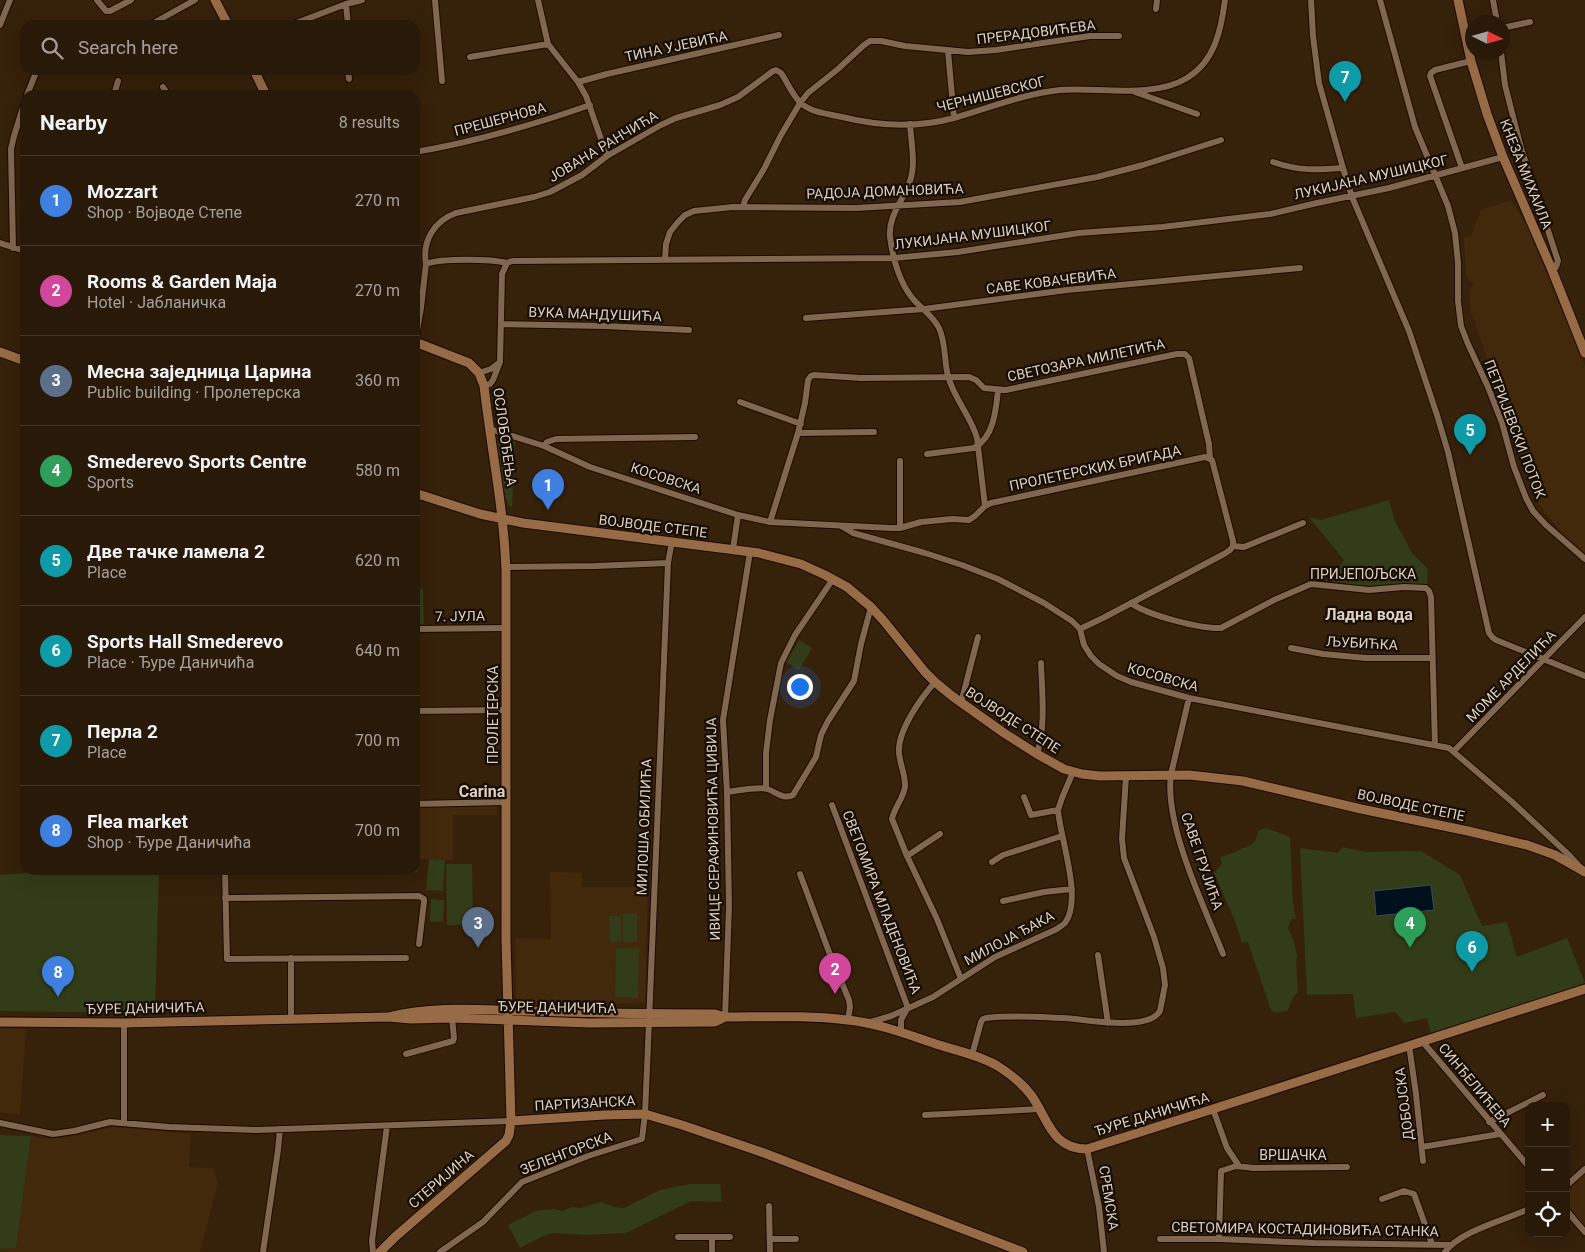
<!DOCTYPE html>
<meta charset="utf-8">
<style>
body{margin:0;font-family:Roboto,sans-serif;background:#342616;color:#f1f3f6}
.controls{position:absolute;right:15px;bottom:15px;display:grid;overflow:hidden;border-radius:10px;box-shadow:0 5px 20px #0002}
.controls button{width:45px;height:45px;display:grid;place-items:center;padding:0;border:0;border-bottom:1px solid #443829;background:#281908;color:#f1f3f6;font:25px sans-serif}
.compass{position:absolute;left:1465px;top:15px;width:45px;height:45px;border-radius:50%;background:#281908;box-shadow:0 5px 20px #0002;rotate:95deg}
.you{position:absolute;left:799px;top:686px;width:18px;height:18px;margin:-12px;border:4px solid #fff;border-radius:50%;background:#1a73e8;box-shadow:0 0 0 8px #1a73e833}
.badge{display:grid;place-items:center;width:32px;height:32px;border-radius:50%;background:#1a73e8;color:#fff;font-size:16px;font-weight:700}
.pin{position:absolute;translate:-50% -41px;filter:drop-shadow(0 1px 2px #0008)}
.pin::after{content:'';position:absolute;top:26px;width:18px;height:15px;background:inherit;clip-path:polygon(0 0,100% 0,50% 100%)}
.list{margin:0;padding:0;list-style:none}
h2{display:flex;justify-content:space-between;align-items:center;height:65px;margin:0;padding:0 20px;font-size:21px}
h2 small{font-size:16px;font-weight:400;color:#a5a09c}
.list li{display:grid;grid-template-columns:32px 1fr auto;gap:15px;align-items:center;box-sizing:border-box;height:90px;padding:0 20px;border-top:1px solid #443829}
.list b{display:block;font-size:19px;white-space:nowrap}
.list p{margin:0;font-size:16px;white-space:nowrap;color:#a5a09c}
.list em{font-size:16px;font-style:normal;color:#a5a09c}
.icon{flex:none;width:28px;height:28px;fill:none;stroke:currentColor;stroke-width:2;stroke-linecap:round;stroke-linejoin:round}
.map{position:relative;flex:none;width:1585px;height:1252px;overflow:hidden}
.search{position:absolute;background:#281908;box-shadow:0 5px 20px #0002;left:20px;top:20px;width:400px;height:55px;display:flex;align-items:center;gap:12px;box-sizing:border-box;padding:0 18px;border-radius:15px;color:#a5a09c;font-size:19px}
.panel{position:absolute;background:#281908;box-shadow:0 5px 20px #0002;left:20px;top:90px;width:400px;height:785px;border-radius:15px}
.map>svg:first-child{display:block}
.built{fill:#43290b}
.green{fill:#323c18}
.water{fill:#00101d;stroke:#42494e}
.lines{fill:none;stroke-linecap:round;stroke-linejoin:round}
.street-casing{stroke:#1d0900;stroke-width:8}
.secondary-casing{stroke:#1d0900;stroke-width:11}
.street{stroke:#80674f;stroke-width:6}
.secondary{stroke:#976b45;stroke-width:9}
.labels{text-anchor:middle;dominant-baseline:central;stroke-width:4.5;stroke-linejoin:round;paint-order:stroke}
.street-label{font-size:14px;fill:#ddcfc2;stroke:#160d05}
.quarter-label{font-size:16px;font-weight:bold;fill:#ddcfc2;stroke:#160d05}
</style>
<div class="map">
<svg width="1585" height="1252" viewBox="0 0 1585 1252">
<rect width="100%" height="100%" fill="#36210a"/>
<!-- built -->
<path class="built" d="M1511 200 1527 226 1585 366V553L1562 533 1535 500 1471 311 1469 294 1473 284 1469 281 1466 275 1464 237 1471 236 1481 210Z
M498 804 497 815H453V860L418 859V872L383 873V870H415V805Z
M550 872 582 873V887H648L645 1003 516 1005 515 938 551 939Z
M0 1029H26L20 1115 0 1112Z
M113 1127 191 1134 189 1167 213 1168 218 1182 200 1252H0V1249L16 1248 31 1136 49 1139 68 1137Z
M1585 1173V1227L1566 1205V1193Z"/>
<!-- green -->
<path class="green" d="M499 438 515 441 512 508 508 504 505 496 497 440Z
M1389 500 1395 521 1412 553 1428 569 1427 584 1360 586 1329 581 1344 560 1309 517 1321 520Z
M415 589H423L424 624H415Z
M799 640 812 648 799 670 786 662Z
M1266 828 1290 837 1293 903 1296 919H1291L1288 928 1294 942 1297 955 1296 964 1298 992 1293 997 1288 1010 1276 1013 1271 1010 1248 942 1242 943 1235 921 1214 873 1222 864 1220 857C1227 855 1233 853 1239 850 1250 845 1256 845 1258 831Z
M1342 847 1367 852 1421 851 1460 875 1482 926 1507 922 1517 957 1567 938 1585 983 1559 993 1431 1033 1427 1018 1405 1023 1395 1012 1356 1018 1353 994 1307 995 1300 848 1338 853Z
M429 859 445 860 443 891 426 890Z
M446 864H472L473 925H447Z
M70 870H159L155 1013 0 1011V875Z
M431 899 444 900 443 922 430 921Z
M637 913V942H623V914Z
M609 916H621V941L610 942Z
M616 948 639 949 638 998 615 997Z
M0 1135 31 1136 16 1248 0 1249Z
M690 1184H720L722 1202 691 1201 626 1233 584 1235 553 1233 543 1236 520 1248 508 1225 536 1211 554 1209 563 1211 572 1207 580 1208 601 1202 614 1207 624 1208 660 1190Z"/>
<!-- water -->
<path class="water" d="M1431 885 1434 910 1376 916 1374 891Z"/>
<g class="lines">
<defs>
<path id="street" d="M97 0 106 11H110L131 0
M435 0 442 81
M538 0 548 44 578 82 586 96 607 156
M1311 0 1313 36 1319 83 1343 168 1352 197 1409 331 1437 415 1448 452 1489 633 1492 637 1496 640 1585 676
M1380 0 1415 127 1448 206 1455 233 1458 263V301L1461 326 1468 344 1488 387 1502 423 1514 467 1526 498 1533 511 1546 525 1585 559
M1493 0 1497 22
M346 4 348 25
M1156 9 1157 0
M0 25 10 0
M150 25 195 0
M291 25 346 4 362 0
M1502 28 1530 22
M948 51 954 118
M1501 52 1505 85 1521 148 1558 261 1556 267 1552 270
M470 57 548 44
M348 70 349 79
M578 82 607 74 779 35
M163 87 168 95
M1135 92 1197 114
M27 95 37 70
M114 95 118 81
M910 124C911 142 916 164 910 181 904 200 888 215 890 237 893 259 899 283 914 300 923 310 933 316 939 328 946 343 944 361 948 376 954 399 971 416 977 438L985 506
M415 152C475 142 533 125 590 105
M1273 162C1299 171 1316 170 1343 168
M1462 168 1430 76 1431 73 1435 70 1471 61
M743 207 745 200 764 169 781 135 800 103 808 93 838 69 864 45 870 41H881L905 46 968 52 996 50 1090 36H1119
M0 243 25 251
M13 248 11 149 14 136 25 101
M665 260 666 244 670 232 678 222 685 215 694 211 733 207 856 208 960 202 1097 177 1143 165 1221 140
M426 264C422 241 434 221 456 213L534 197 550 192 582 175 607 156 661 125 676 118 720 105 738 97 773 71 776 70 781 73C788 83 793 97 802 104 813 113 829 114 842 117 878 126 917 128 954 118 989 108 1023 94 1060 90 1098 87 1153 99 1187 78 1215 61 1221 30 1225 0
M806 318 924 309 1067 290 1300 268
M501 324 604 326 689 330
M415 342 421 308 426 264C441 258 491 259 507 263
M479 373 491 369 499 363
M484 386 490 384 493 380 500 362 502 274 507 263 512 261 894 258 958 252 1079 233 1162 227 1270 214 1317 203 1389 188 1503 157
M740 402 801 424
M490 429 544 446 590 467 738 515 770 522 891 528H900L921 522 952 519 969 520 975 516 985 506 991 503 1205 457 1212 460 1233 541V546
M798 433 874 432
M544 446 547 442 556 439 695 437
M927 454 974 448C994 437 996 410 998 390
M900 461V528
M770 522 798 433 805 403 808 380 811 376 815 375 861 378 969 377 976 380 984 388 1006 390 1177 354H1185L1189 358 1209 444 1210 459
M841 526 853 533 925 553 962 565 998 579 1044 603 1072 621 1080 629 1084 645 1091 656 1099 664 1117 676 1131 682 1189 698 1449 748 1511 801 1569 855 1581 868
M1233 546 1244 547 1303 523
M733 549 738 515
M506 567 596 566 668 563
M1131 603C1147 615 1200 629 1221 628L1274 600 1311 584 1369 590 1404 587 1426 588 1429 591 1431 597 1435 745
M415 629 506 628
M1080 629 1103 618 1224 554 1230 550 1233 546
M1291 648 1323 654 1366 658H1432
M935 682C921 698 897 731 899 753 900 765 906 776 905 787 903 799 894 808 892 819L907 856 937 919 961 979
M1189 698 1171 774C1164 825 1204 906 1223 954
M961 703 978 637
M415 711 507 710
M1454 751 1585 617
M1037 754C1046 725 1042 693 1041 663
M766 788V753L770 720 781 663 795 635 833 579
M727 792C737 791 759 786 767 789 777 792 782 800 793 795L816 757 821 735 828 721 854 681 861 644 871 607
M1024 797 1031 815 1058 810
M415 804 506 802
M832 805 908 1008
M907 856 940 834
M992 862 1003 855 1062 836
M225 870 227 959 406 958
M800 874 829 952 849 1000 850 1007 848 1020
M225 898 419 896 424 899V902L419 944
M1003 901 1044 892 1072 889
M1098 955 1108 1023
M291 958V1020
M725 1017 729 907 727 792 723 720 750 552
M124 1023V1123
M867 1023 891 1016 933 997 995 957 1055 930C1058 928 1062 926 1065 923 1083 899 1060 838 1058 810L1062 798 1073 772
M901 1033V1020L907 1009
M1422 1041 1529 1167
M1409 1045 1416 1094 1423 1161
M406 1054 453 1041 454 1038 452 1018
M972 1055 981 1022 983 1019 986 1018C1012 1015 1038 1017 1064 1018 1085 1019 1148 1032 1160 1011L1165 985 1163 968 1154 937 1124 858 1122 839 1126 776
M1213 1109 1227 1148 1239 1166
M925 1115 1040 1109
M1489 1122 1543 1095
M0 1123 53 1134 74 1131 110 1122 169 1127 257 1130 511 1121
M1422 1147 1500 1134
M1087 1149 1099 1207 1104 1252
M1566 1186 1585 1169
M1382 1199 1404 1191 1414 1194 1432 1244
M769 1206 770 1252
M1566 1210 1585 1232
M678 1237H730
M712 1237V1252
M770 1239H796
M1160 1239H1219L1314 1243 1450 1245
M1219 1239 1221 1171 1236 1166 1254 1168 1347 1167
M263 1252 278 1150 280 1129
M373 1252 372 1241 374 1225 387 1126
M440 1252 483 1222 522 1182 588 1156 642 1139 645 1114 649 1022 668 563 672 541
M1445 1252C1460 1231 1505 1220 1529 1209"/>
<path id="secondary" d="M215 0 228 25
M1458 0 1471 61 1487 114 1503 157 1552 270 1585 353
M254 70 266 95
M0 352 25 361
M415 493 480 514 523 523 759 553 801 564 825 575 847 587 871 607 883 620 925 672 935 682 952 696 1004 733 1037 754 1064 769 1082 774 1100 776 1189 775 1243 781 1361 809 1468 831 1527 845 1555 855 1585 872
M388 1017C435 1005 481 1010 528 1011 591 1013 653 1014 715 1014L725 1017C765 1017 807 1015 847 1020 878 1023 909 1035 939 1045 958 1051 978 1055 996 1065 1009 1073 1021 1082 1031 1095 1048 1118 1051 1149 1087 1149L1213 1109 1585 989
M0 1022 124 1023 388 1017 411 1019 452 1018 589 1023 715 1022 725 1017
M511 1121 605 1115 645 1114 682 1125 764 1153 1023 1252
M380 1252 395 1237 506 1141 509 1135 511 1121 506 940V571C504 509 491 448 484 386L479 373 469 363 415 342"/>
</defs>
<!-- street casing -->
<use href="#street" class="street-casing"/>
<!-- secondary casing -->
<use href="#secondary" class="secondary-casing"/>
<!-- street -->
<use href="#street" class="street"/>
<!-- secondary -->
<use href="#secondary" class="secondary"/>
</g>
<g class="labels">
<!-- street labels -->
<g class="street-label">
<text transform="translate(1036 32) rotate(-7)">ПРЕРАДОВИЋЕВА</text>
<text transform="translate(676 46) rotate(-12)">ТИНА УЈЕВИЋА</text>
<text transform="translate(991 94) rotate(-14)">ЧЕРНИШЕВСКОГ</text>
<text transform="translate(500 119) rotate(-15)">ПРЕШЕРНОВА</text>
<text transform="translate(603 146) rotate(-31)">ЈОВАНА РАНЧИЋА</text>
<text transform="translate(1526 174) rotate(68)">КНЕЗА МИХАИЛА</text>
<text transform="translate(1371 177) rotate(-13)">ЛУКИЈАНА МУШИЦКОГ</text>
<text transform="translate(885 191) rotate(-2)">РАДОЈА ДОМАНОВИЋА</text>
<text transform="translate(973 235) rotate(-7)">ЛУКИЈАНА МУШИЦКОГ</text>
<text transform="translate(1051 281) rotate(-7)">САВЕ КОВАЧЕВИЋА</text>
<text transform="translate(595 314) rotate(2)">ВУКА МАНДУШИЋА</text>
<text transform="translate(1086 360) rotate(-12)">СВЕТОЗАРА МИЛЕТИЋА</text>
<text transform="translate(1515 429) rotate(69)">ПЕТРИЈЕВСКИ ПОТОК</text>
<text transform="translate(505 437) rotate(82)">ОСЛОБОЂЕЊА</text>
<text transform="translate(1095 468) rotate(-12)">ПРОЛЕТЕРСКИХ БРИГАДА</text>
<text transform="translate(666 478) rotate(18)">КОСОВСКА</text>
<text transform="translate(653 526) rotate(7)">ВОЈВОДЕ СТЕПЕ</text>
<text x="1363" y="574">ПРИЈЕПОЉСКА</text>
<text transform="translate(460 616) rotate(-1)">7. ЈУЛА</text>
<text transform="translate(1362 643) rotate(3)">ЉУБИЋКА</text>
<text transform="translate(1511 676) rotate(-46)">МОМЕ АРДЕЛИЋА</text>
<text transform="translate(1163 677) rotate(16)">КОСОВСКА</text>
<text transform="translate(493 715) rotate(-90)">ПРОЛЕТЕРСКА</text>
<text transform="translate(1013 720) rotate(33)">ВОЈВОДЕ СТЕПЕ</text>
<text transform="translate(1411 805) rotate(12)">ВОЈВОДЕ СТЕПЕ</text>
<text transform="translate(644 827) rotate(-88)">МИЛОША ОБИЛИЋА</text>
<text transform="translate(713 829) rotate(-91)">ИВИЦЕ СЕРАФИНОВИЋА ЦИВИЈА</text>
<text transform="translate(1202 861) rotate(71)">САВЕ ГРУЈИЋА</text>
<text transform="translate(882 902) rotate(69)">СВЕТОМИРА МЛАДЕНОВИЋА</text>
<text transform="translate(1009 938) rotate(-28)">МИЛОЈА ЂАКА</text>
<text transform="translate(557 1007) rotate(1)">ЂУРЕ ДАНИЧИЋА</text>
<text transform="translate(145 1008) rotate(-1)">ЂУРЕ ДАНИЧИЋА</text>
<text transform="translate(1475 1085) rotate(50)">СИНЂЕЛИЋЕВА</text>
<text transform="translate(585 1103) rotate(-3)">ПАРТИЗАНСКА</text>
<text transform="translate(1404 1104) rotate(-97)">ДОБОЈСКА</text>
<text transform="translate(1152 1114) rotate(-17)">ЂУРЕ ДАНИЧИЋА</text>
<text transform="translate(566 1153) rotate(-21)">ЗЕЛЕНГОРСКА</text>
<text x="1293" y="1155">ВРШАЧКА</text>
<text transform="translate(441 1179) rotate(-41)">СТЕРИЈИНА</text>
<text transform="translate(1109 1198) rotate(81)">СРЕМСКА</text>
<text transform="translate(1305 1229) rotate(1)">СВЕТОМИРА КОСТАДИНОВИЋА СТАНКА</text>
</g>
<!-- quarter labels -->
<g class="quarter-label">
<text x="1369" y="614">Ладна вода</text>
<text x="482" y="791">Carina</text>
</g>
</g>
</svg>
<div class="controls">
<button>+</button>
<button>−</button>
<button><svg class="icon" aria-label="locate" viewBox="0 0 24 24"><circle cx="12" cy="12" r="6"/><path d="M12 2v4M12 18v4M2 12h4M18 12h4"/></svg></button>
</div>
<svg class="compass" viewBox="-18 -18 36 36"><path d="M0-13l5 13h-10z" fill="#e53935"/><path d="M0 13l5-13h-10z" fill="#a5a09c"/></svg>
<div class="you"></div>
<div class="pin badge" style="left:548px;top:510px;background:#3f7fe0">1</div>
<div class="pin badge" style="left:835px;top:994px;background:#d1479c">2</div>
<div class="pin badge" style="left:478px;top:948px;background:#5c6f8a">3</div>
<div class="pin badge" style="left:1410px;top:948px;background:#2e9e5b">4</div>
<div class="pin badge" style="left:1470px;top:455px;background:#0f9aa8">5</div>
<div class="pin badge" style="left:1472px;top:972px;background:#0f9aa8">6</div>
<div class="pin badge" style="left:1345px;top:102px;background:#0f9aa8">7</div>
<div class="pin badge" style="left:58px;top:997px;background:#3f7fe0">8</div>
<div class="search"><svg class="icon" aria-label="search" viewBox="0 0 24 24"><circle cx="10" cy="10" r="6"/><path d="M15 15l6 6"/></svg>Search here</div>
<section class="panel">
<h2>Nearby<small>8 results</small></h2>
<ul class="list">
<li><span class="badge" style="background:#3f7fe0">1</span><div><b>Mozzart</b><p>Shop · Војводе Степе</p></div><em>270 m</em></li>
<li><span class="badge" style="background:#d1479c">2</span><div><b>Rooms &amp; Garden Maja</b><p>Hotel · Јабланичка</p></div><em>270 m</em></li>
<li><span class="badge" style="background:#5c6f8a">3</span><div><b>Месна заједница Царина</b><p>Public building · Пролетерска</p></div><em>360 m</em></li>
<li><span class="badge" style="background:#2e9e5b">4</span><div><b>Smederevo Sports Centre</b><p>Sports</p></div><em>580 m</em></li>
<li><span class="badge" style="background:#0f9aa8">5</span><div><b>Две тачке ламела 2</b><p>Place</p></div><em>620 m</em></li>
<li><span class="badge" style="background:#0f9aa8">6</span><div><b>Sports Hall Smederevo</b><p>Place · Ђуре Даничића</p></div><em>640 m</em></li>
<li><span class="badge" style="background:#0f9aa8">7</span><div><b>Перла 2</b><p>Place</p></div><em>700 m</em></li>
<li><span class="badge" style="background:#3f7fe0">8</span><div><b>Flea market</b><p>Shop · Ђуре Даничића</p></div><em>700 m</em></li>
</ul>
</section>
</div>
